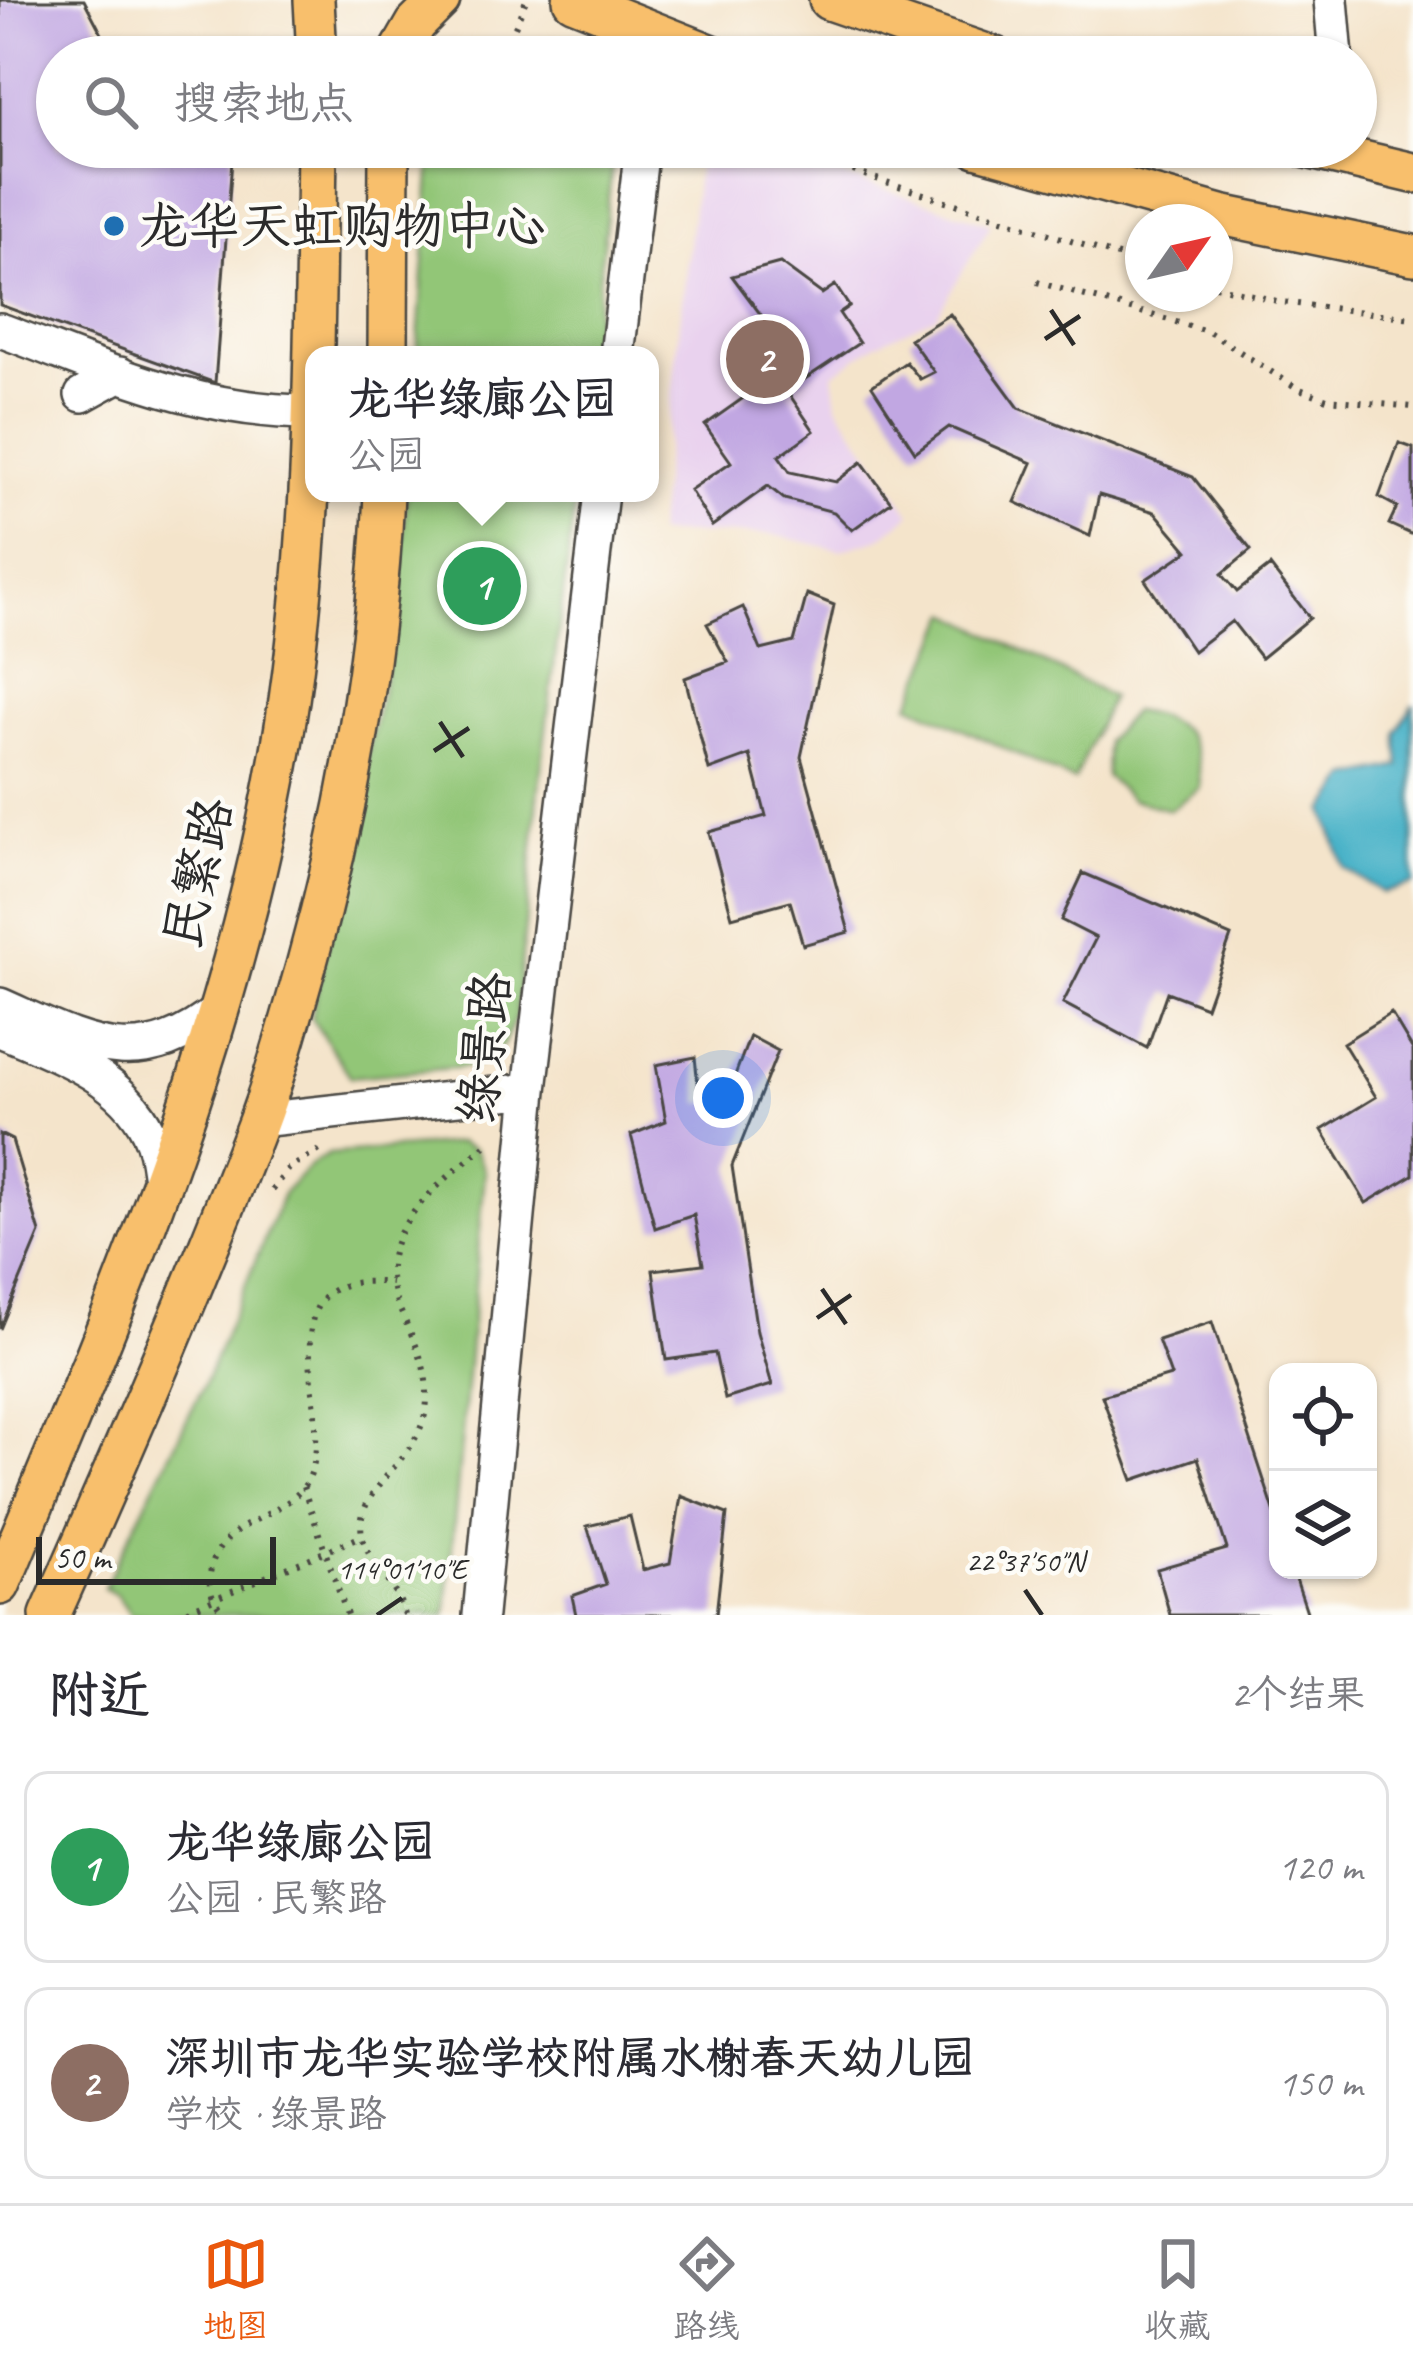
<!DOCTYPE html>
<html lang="zh">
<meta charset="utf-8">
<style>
body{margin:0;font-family:Caveat,"LXGW WenKai TC",sans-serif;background:#f7f7f7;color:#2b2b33}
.controls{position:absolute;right:36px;bottom:36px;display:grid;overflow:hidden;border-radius:24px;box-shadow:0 3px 9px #0004}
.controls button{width:108px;height:108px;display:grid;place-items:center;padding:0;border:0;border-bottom:3px solid #e1e1e2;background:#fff;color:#2b2b33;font:60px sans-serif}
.compass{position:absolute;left:1125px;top:204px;width:108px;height:108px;border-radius:50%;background:#fff;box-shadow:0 3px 9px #0004;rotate:56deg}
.scale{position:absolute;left:36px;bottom:30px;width:240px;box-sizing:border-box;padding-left:12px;border:6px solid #2b2b2b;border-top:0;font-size:33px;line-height:42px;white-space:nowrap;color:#2b2b2b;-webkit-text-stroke:9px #fdfcf7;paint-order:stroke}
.you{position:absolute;left:723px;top:1098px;width:42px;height:42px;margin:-30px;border:9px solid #fff;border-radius:50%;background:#1a73e8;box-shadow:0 0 0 18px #1a73e833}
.badge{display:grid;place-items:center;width:78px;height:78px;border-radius:50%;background:#ea580c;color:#fff;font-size:39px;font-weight:700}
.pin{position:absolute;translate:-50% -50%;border:6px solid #fff;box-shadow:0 3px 12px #0006}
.popup{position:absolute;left:305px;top:346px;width:354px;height:156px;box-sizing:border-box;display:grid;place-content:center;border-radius:24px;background:#fff;filter:drop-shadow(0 3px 9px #0005);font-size:39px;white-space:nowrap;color:#7c7c81}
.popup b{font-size:45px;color:#2b2b33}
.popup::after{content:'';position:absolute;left:50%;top:100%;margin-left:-24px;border:24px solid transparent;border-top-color:#fff}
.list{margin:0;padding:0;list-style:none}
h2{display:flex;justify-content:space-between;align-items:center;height:156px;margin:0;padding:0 48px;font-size:51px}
h2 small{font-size:39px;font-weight:400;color:#7c7c81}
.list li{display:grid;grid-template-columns:78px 1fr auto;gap:36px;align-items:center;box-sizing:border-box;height:192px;margin:0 24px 24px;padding:0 24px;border:3px solid #e1e1e2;border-radius:24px}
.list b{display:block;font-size:45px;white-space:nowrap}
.list p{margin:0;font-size:39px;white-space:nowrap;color:#7c7c81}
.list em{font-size:39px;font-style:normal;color:#7c7c81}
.icon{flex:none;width:66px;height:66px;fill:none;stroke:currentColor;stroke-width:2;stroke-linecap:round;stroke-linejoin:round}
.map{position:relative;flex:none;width:1413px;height:1615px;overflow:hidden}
.search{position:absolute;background:#fff;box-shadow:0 3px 9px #0004;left:36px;right:36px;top:36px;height:132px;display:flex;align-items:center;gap:30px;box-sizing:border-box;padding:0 42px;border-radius:66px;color:#7c7c81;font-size:45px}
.sheet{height:588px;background:#fff}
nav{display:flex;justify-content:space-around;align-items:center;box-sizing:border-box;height:168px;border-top:3px solid #e1e1e2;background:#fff;font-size:33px;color:#7c7c81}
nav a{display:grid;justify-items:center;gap:6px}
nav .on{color:#ea580c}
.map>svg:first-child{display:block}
.built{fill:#e9d2ee}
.green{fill:#92c677;stroke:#5e7851;stroke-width:3}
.water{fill:#49b2c8;stroke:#3a6e7a;stroke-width:3}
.building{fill:#c1a7e2}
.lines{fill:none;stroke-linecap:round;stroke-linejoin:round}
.minor-casing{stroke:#494743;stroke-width:38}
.major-casing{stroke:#494743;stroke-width:44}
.path{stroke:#494743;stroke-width:6;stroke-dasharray:3 9;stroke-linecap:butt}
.minor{stroke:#fff;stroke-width:33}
.major{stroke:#f8bf6c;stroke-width:39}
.ticks{fill:none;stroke:#2b2b2b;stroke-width:4.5}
.poi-dot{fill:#1f6fb2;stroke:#fdfcf7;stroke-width:4.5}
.labels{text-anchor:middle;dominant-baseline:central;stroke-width:9;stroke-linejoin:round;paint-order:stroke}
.poi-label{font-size:51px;fill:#2b2b2b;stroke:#fdfcf7;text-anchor:start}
.street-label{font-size:51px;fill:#2b2b2b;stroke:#fdfcf7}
.ticks-label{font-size:30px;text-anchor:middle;fill:#2b2b2b;stroke:#fdfcf7;stroke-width:9;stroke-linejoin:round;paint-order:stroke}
</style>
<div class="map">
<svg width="1413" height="1615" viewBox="0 0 1413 1615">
<rect width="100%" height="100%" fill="#fdfcf7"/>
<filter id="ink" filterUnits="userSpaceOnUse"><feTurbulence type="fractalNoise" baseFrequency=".00833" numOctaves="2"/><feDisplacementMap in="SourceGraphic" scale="24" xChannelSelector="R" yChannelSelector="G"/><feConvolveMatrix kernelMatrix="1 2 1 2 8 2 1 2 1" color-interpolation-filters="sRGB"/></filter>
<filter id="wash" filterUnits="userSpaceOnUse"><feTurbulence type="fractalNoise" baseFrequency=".004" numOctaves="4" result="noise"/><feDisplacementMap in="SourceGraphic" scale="48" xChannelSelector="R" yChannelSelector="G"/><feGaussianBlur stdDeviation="2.7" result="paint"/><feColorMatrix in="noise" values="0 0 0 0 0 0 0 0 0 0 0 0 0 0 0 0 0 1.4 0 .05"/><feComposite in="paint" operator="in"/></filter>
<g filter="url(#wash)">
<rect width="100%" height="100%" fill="#f4e4cb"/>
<!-- built -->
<path class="built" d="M700 147H756L991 224 936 316 876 344 833 374 837 405 911 514 881 538 840 550 770 534H656Z"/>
<!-- green -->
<path class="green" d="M432 147H614L591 355H417Z
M407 493H576L540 777 516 1016 503 1045 475 1066 351 1077 311 1018 397 618Z
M950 613 1111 697 1074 781 910 704Z
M1133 711C1184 719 1199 736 1200 788L1170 810 1131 799 1106 776V741Z
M459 1143 475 1150 485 1172 446 1615H131L117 1595 104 1588 204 1385 284 1192 312 1164 329 1154Z"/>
<!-- water -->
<path class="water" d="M1413 704V884L1383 893 1344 868 1325 811 1349 777 1400 766 1397 733Z"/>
<g id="blocks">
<!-- building -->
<path class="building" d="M0 0H84L114 57H57V147H233L215 383 0 305Z
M780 263 822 294 835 285 849 306 839 313 859 343 787 391 814 431 779 456 790 472 836 482 862 462 891 502 852 530 834 512 784 499 768 486 712 526 690 490 731 462 705 425 749 394 724 355 767 323 732 276Z
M950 314 1019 408 1193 477 1251 550 1222 574 1237 592 1270 566 1310 618 1261 658 1232 621 1193 651 1145 580 1188 551 1155 512 1099 495 1090 536 1015 502 1032 463 949 427 915 452 872 386 906 362 920 379 934 372 910 339Z
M1399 443 1413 448V535L1389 524 1397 507 1379 497Z
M807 594 834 605 801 757 849 932 803 945 790 901 732 917 709 832 766 816 750 755 709 770 685 678 728 662 707 624 743 607 761 650 794 642Z
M1083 873 1231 936 1206 1007 1167 992 1147 1048 1063 1003 1096 938 1061 920Z
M1391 1013 1413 1050V1175L1366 1203 1322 1130 1376 1097 1343 1043Z
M750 1036 778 1051 732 1166 757 1332 772 1385 725 1399 715 1353 666 1360 653 1270 703 1264 694 1215 655 1228 631 1135 666 1121 656 1065 695 1057 700 1104 727 1096Z
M0 1134 12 1140 40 1233 0 1329Z
M1212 1322 1278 1523V1570H1293L1308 1615H1170L1157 1569 1227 1549 1198 1458 1133 1480 1102 1396 1171 1376 1158 1340Z
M681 1496 727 1514 716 1615H576L572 1596 606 1584 587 1526 630 1516 643 1570 670 1563Z"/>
</g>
</g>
<g filter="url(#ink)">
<use href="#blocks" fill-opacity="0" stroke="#494743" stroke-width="3"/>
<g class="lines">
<defs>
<path id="minor" d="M1331 0 1336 57
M0 330C109 370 194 412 313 412
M617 355 642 147
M82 395 120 374
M0 1005C86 1043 138 1076 221 1008
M0 1030C52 1052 122 1076 148 1131 157 1149 158 1168 161 1187
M259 1120 530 1090
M480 1615 530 1090 601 493"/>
<path id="major" d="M314 0 317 57
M573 0 717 57
M829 0 995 57
M397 57 416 24 440 0
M976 147 1221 215 1413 255
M1303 147 1413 173
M388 355 389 147
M0 1585C117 1307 237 1027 285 726 316 535 314 341 317 147
M50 1615C123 1452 194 1289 258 1122 277 1072 291 1018 306 966 349 811 377 654 384 493"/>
</defs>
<!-- minor casing -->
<use href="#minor" class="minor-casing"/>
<!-- major casing -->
<use href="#major" class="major-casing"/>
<!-- path -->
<path class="path" d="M524 36 569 57
M506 49 526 0
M442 57C470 40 495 44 523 57
M798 147 858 173 1143 264
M1037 282 1207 331 1297 388 1327 399 1413 407
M1215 286 1281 302 1413 318
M272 1190 288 1169 325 1147
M303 1487 347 1615
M176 1615 362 1536
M227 1615C215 1605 208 1591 210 1575 216 1515 293 1522 311 1473 336 1405 256 1267 391 1283
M405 1615C397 1584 368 1565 362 1535 353 1485 426 1460 427 1398 428 1366 413 1338 400 1310 366 1235 434 1189 485 1146"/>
<!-- minor -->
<use href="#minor" class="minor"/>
<!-- major -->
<use href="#major" class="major"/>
</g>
</g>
<!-- ticks -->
<path class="ticks" d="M1051 310 1074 345M1045 339 1080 316M440 722 463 757M434 751 469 728M822 1289 846 1324M817 1318 851 1295M1025 1590 1042 1615M377 1615 402 1598"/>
<!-- markers -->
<circle class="poi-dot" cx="114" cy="226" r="12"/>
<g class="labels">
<!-- poi labels -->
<g class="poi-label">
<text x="138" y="226">龙华天虹购物中心</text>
</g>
<!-- street labels -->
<g class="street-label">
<text transform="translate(198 873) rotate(-77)">民繁路</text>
<text transform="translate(484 1048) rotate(-84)">绿景路</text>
</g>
</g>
<g class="ticks-label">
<text x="1025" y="1571">22°37'50"N</text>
<text x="402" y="1579">114°01'10"E</text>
</g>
</svg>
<div class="controls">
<button><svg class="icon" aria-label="locate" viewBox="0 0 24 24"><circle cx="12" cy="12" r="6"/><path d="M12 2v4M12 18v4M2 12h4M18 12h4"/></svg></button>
<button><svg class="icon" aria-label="layers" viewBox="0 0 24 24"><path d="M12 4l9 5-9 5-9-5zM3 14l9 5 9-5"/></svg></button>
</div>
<svg class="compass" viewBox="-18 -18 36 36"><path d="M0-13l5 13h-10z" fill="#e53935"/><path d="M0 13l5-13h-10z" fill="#7c7c81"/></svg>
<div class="scale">50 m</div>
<div class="you"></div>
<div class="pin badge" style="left:482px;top:586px;background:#2e9e5b">1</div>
<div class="popup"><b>龙华绿廊公园</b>公园</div>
<div class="pin badge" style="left:765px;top:359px;background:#8d6e63">2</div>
<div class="search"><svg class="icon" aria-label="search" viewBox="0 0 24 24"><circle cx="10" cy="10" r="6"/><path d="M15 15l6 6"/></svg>搜索地点</div>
</div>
<section class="sheet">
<h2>附近<small>2个结果</small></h2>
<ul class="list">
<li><span class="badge" style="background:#2e9e5b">1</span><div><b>龙华绿廊公园</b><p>公园 · 民繁路</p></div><em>120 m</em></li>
<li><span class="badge" style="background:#8d6e63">2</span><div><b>深圳市龙华实验学校附属水榭春天幼儿园</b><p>学校 · 绿景路</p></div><em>150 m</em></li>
</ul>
</section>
<nav>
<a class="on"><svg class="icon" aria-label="map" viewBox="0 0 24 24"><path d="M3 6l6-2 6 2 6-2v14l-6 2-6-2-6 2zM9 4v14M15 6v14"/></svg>地图</a>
<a><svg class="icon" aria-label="directions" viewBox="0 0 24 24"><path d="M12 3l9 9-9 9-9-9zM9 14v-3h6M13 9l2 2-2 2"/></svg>路线</a>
<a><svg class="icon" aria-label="saved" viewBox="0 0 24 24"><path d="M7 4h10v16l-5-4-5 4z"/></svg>收藏</a>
</nav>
